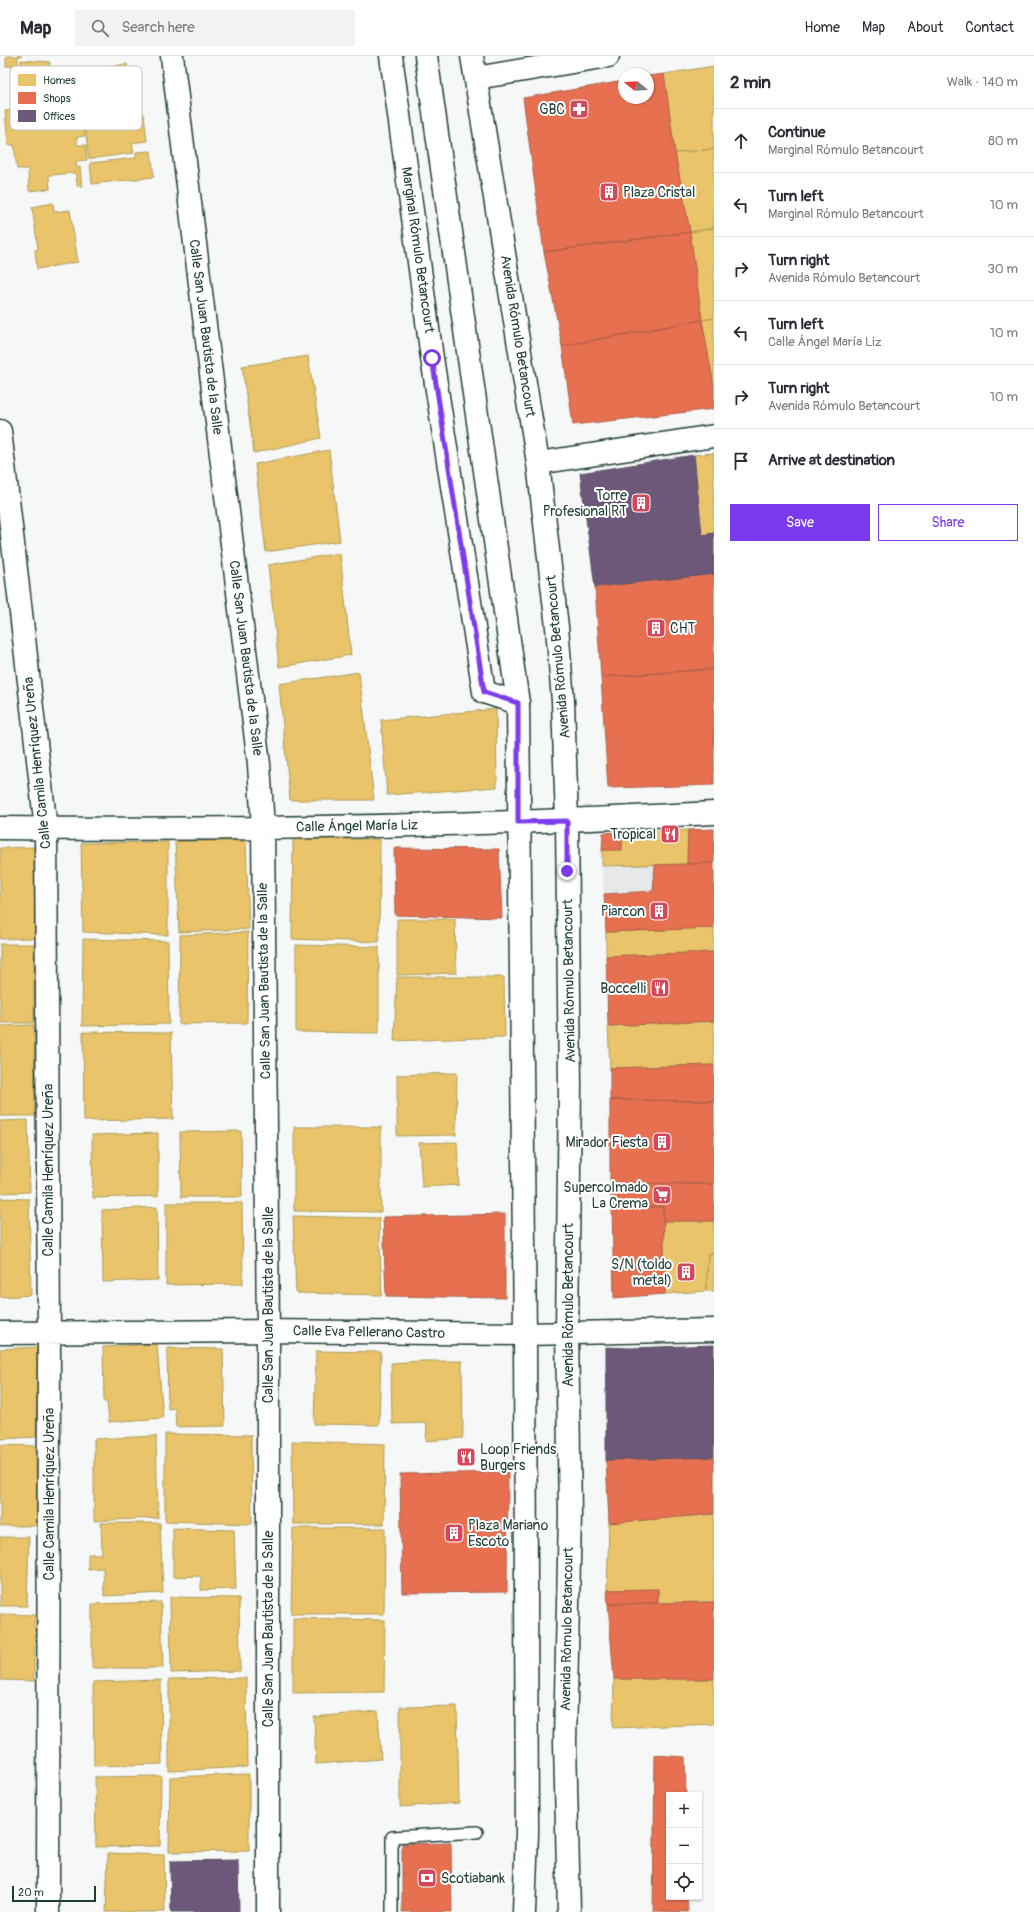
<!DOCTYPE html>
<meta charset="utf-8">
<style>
body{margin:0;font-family:Pangolin,sans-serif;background:#f2f2f3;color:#2b2b33}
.controls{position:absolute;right:12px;bottom:12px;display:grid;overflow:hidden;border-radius:0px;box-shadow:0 1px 3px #0004}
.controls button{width:36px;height:36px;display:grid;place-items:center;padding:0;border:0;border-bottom:1px solid #e1e1e2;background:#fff;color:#2b2b33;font:20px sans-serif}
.compass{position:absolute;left:618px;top:12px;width:36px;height:36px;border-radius:50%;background:#fff;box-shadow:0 1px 3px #0004;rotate:288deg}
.scale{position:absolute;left:12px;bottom:10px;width:84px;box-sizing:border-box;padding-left:4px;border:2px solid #1f3d34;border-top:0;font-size:11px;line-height:14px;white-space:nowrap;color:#1f3d34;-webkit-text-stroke:3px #fff;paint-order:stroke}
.stop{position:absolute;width:12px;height:12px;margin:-9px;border:3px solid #7c3aed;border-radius:50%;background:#fff}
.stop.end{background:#7c3aed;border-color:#fff;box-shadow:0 1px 4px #0008}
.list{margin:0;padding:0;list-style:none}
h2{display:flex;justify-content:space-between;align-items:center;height:52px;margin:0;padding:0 16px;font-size:17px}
h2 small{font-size:13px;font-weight:400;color:#7c7c81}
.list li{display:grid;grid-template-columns:26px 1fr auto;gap:12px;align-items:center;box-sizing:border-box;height:64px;padding:0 16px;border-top:1px solid #e1e1e2}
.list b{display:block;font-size:15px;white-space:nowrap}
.list p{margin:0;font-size:13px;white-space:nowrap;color:#7c7c81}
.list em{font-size:13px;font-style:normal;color:#7c7c81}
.actions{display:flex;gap:8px;padding:12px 16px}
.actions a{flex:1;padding:9px 0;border:1px solid #7c3aed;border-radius:0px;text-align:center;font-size:14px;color:#7c3aed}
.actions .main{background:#7c3aed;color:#fff}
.icon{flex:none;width:22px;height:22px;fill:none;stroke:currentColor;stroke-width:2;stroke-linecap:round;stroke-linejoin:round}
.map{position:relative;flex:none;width:714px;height:1856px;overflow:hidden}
header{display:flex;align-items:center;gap:24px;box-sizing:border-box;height:56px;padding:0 20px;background:#fff;border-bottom:1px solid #e1e1e2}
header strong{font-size:19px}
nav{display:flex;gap:22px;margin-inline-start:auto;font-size:14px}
.search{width:280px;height:36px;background:#f2f2f3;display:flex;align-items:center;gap:10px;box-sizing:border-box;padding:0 14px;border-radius:0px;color:#7c7c81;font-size:15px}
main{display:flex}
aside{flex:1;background:#fff}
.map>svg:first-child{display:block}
.built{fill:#e6e9e8}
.homes{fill:#e9c46a;stroke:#ac9c5a}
.shops{fill:#e76f51;stroke:#ab6048}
.offices{fill:#6d597a;stroke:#565165}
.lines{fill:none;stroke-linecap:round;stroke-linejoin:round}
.lane-casing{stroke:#1f3d34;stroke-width:14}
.street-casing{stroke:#1f3d34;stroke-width:25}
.secondary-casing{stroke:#1f3d34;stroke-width:25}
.lane{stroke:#fff;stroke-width:11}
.street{stroke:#fff;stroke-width:22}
.secondary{stroke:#fff;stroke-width:22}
.route{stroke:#7c3aed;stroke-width:5}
.labels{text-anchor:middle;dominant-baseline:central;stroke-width:4;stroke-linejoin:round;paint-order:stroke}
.poi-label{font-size:14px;fill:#1f3d34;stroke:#fff;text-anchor:end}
.street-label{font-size:14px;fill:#1f3d34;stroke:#fff}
.key{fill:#fff;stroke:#bcc5c2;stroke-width:1}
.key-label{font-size:11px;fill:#1f3d34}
</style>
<header>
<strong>Map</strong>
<div class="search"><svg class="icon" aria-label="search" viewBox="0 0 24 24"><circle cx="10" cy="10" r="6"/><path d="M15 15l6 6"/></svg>Search here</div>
<nav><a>Home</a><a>Map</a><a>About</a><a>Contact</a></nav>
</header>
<main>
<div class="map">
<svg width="714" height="1856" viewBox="0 0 714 1856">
<rect width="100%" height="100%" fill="#f6f7f7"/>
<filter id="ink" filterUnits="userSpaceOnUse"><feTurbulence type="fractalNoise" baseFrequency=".025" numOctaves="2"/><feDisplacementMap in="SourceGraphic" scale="8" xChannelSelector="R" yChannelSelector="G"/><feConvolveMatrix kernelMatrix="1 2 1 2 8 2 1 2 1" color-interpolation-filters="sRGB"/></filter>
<g filter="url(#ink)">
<!-- built -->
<path class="built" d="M655 809 653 835 604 838 602 810Z"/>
<!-- homes -->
<path class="homes" d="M6 0H22H18V10H6Z
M21 4 50 6 49 24 44 23 43 45H24L25 33 19 32Z
M127 8 134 59 144 58 147 85 132 87 134 97 89 103 78 15Z
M714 10V93L675 97 664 18Z
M68 49 70 68 84 67 85 80 77 81V89H86L87 104 76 105 77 112 80 111 82 130H77L76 117 49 119 50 133 29 135 28 113H17L14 89H8L5 55Z
M714 93V172L690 176 675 97Z
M151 95 154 121 92 128 90 107 136 102V96Z
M53 147 54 156 70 154 78 206 37 213 35 194 38 193 32 151Z
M714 172V262L702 264 690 176Z
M714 262V331L702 264Z
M308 300 321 382 254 397 242 310Z
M329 394 340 485 266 496 255 408Z
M714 397V477L702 479 694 399Z
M340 497 351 599 279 611 268 509Z
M359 616 374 744H290L279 628Z
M496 653 497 731 387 739 381 664Z
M688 774 687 808 602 810V794H622V776Z
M293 783H380L379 886 292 883Z
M175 785H246L249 873 179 876Z
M168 786V879L83 876 81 787Z
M35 791 36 882 0 883V792Z
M397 863H455L456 917 397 919Z
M714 872V896L606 900V876Z
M248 876 247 967 179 968 180 879Z
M83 883 168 885 169 968 82 970Z
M0 888H34V967H0Z
M296 889 379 891V977L296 976Z
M397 921H504L505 981 394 985Z
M714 965V1009L610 1012 608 970Z
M34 969 35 1060H0V970Z
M83 976 171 977 173 1063 84 1065Z
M457 1017 456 1079 397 1080V1019Z
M28 1064 30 1136 0 1137V1065Z
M294 1071H381V1156L294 1155Z
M241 1075 242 1141H181L180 1076Z
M158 1077V1140L93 1142 92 1079Z
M457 1086 459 1129 422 1131 419 1087Z
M0 1142 29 1143 31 1239 0 1241Z
M166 1147H242L243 1228 166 1229Z
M157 1151 158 1224 103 1226 102 1154Z
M293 1160 379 1162 382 1239 296 1237Z
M664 1165H714V1197H708L706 1235 665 1238Z
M708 1197H714V1235H706Z
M157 1288 163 1362 109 1366 107 1346H104L103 1291Z
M39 1291 36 1381 0 1383V1293Z
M167 1292 223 1293 225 1370 176 1371 175 1352 168 1353Z
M316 1295 381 1296 379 1369 314 1368Z
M422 1305H462L463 1382 426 1385 427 1367 392 1368 391 1307Z
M165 1378 251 1379 252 1468 165 1465Z
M156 1380 158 1462 94 1465V1383Z
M292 1385 385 1388 384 1468H293Z
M0 1389 36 1390 37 1470H0Z
M714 1458V1546L658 1547V1533L607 1534 609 1467Z
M101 1467H160L163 1537 104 1540 103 1512 88 1513V1498H102Z
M173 1472 234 1474 236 1533 201 1534V1520L173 1521Z
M293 1472H385L384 1558H291Z
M0 1481H29L27 1550H0Z
M170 1541 239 1542 240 1615 171 1617Z
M161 1546 163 1612H92V1548Z
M0 1558 35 1559 34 1625 0 1624Z
M293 1562 385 1564 384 1636 293 1637Z
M246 1622 247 1711 169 1715V1623Z
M614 1623H714V1668L613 1672Z
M161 1624 162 1708 94 1710 93 1626Z
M457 1650 459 1747 400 1751V1651Z
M378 1655 381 1703 316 1708 314 1661Z
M249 1718V1795L169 1796 170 1721Z
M161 1720 160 1790 96 1791 95 1721Z
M108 1797 164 1799 165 1856H106Z"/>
<!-- shops -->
<path class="shops" d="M664 18 675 97 690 176 544 196 523 42 624 25V42H648V20Z
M690 176 702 264 562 290 544 196Z
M702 264 714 331V353L573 369 562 290Z
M714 518V613L601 621 595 531Z
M714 613V729L608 732 601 621Z
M714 773V807L687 808 688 774Z
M622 776V794H602L603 777Z
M394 792 499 793 502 862 395 859Z
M714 807V872L606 876 604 838 653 835 655 809Z
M714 896V965L608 970 606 900Z
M714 1009V1045L610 1044V1012Z
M610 1044 714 1045V1128L610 1127Z
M610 1127 714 1128V1165H664L663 1151H612Z
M612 1151H663L665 1238 614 1242Z
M505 1158V1242L386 1240 383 1161Z
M714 1401V1458L609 1467 606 1404Z
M508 1416 507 1536 402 1537 400 1418Z
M658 1533V1547L608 1548 607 1534Z
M714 1546V1623H614L608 1548Z
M655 1699 685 1701 686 1739H669V1841H687L688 1856 653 1855Z
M451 1787 452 1856H402V1788Z"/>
<!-- offices -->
<path class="offices" d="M694 399 702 479 714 477V518L595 531 580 417Z
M714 1289V1401L606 1404V1291L630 1292Z
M238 1804 239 1856H171L170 1805Z"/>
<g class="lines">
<defs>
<path id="lane" d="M392 1856V1781L477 1776"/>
<path id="street" d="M172 0 259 708 263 772 268 1275V1856
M391 0 432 302 484 636 518 647
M476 22 608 0
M0 375 46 773 49 1278 48 1856
M538 407 714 380
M0 772C238 775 476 770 714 757
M0 1277 268 1275 525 1278 714 1274"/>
<path id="secondary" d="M426 0 518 647 525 1278 527 1777 524 1856
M472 0 538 407 557 571 563 645 567 765 570 1029 567 1277 570 1457 565 1686 569 1856"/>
</defs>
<!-- lane casing -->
<use href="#lane" class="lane-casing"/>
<!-- street casing -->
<use href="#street" class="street-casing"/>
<!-- secondary casing -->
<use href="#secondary" class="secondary-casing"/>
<!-- lane -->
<use href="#lane" class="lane"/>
<!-- street -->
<use href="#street" class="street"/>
<!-- secondary -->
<use href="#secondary" class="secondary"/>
</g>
</g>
<g class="lines" filter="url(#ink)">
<!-- route -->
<path class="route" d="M432 302 484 636 518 647V766L567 765V815"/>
</g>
<!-- icons -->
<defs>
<symbol id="pharmacy-square" viewBox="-11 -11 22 22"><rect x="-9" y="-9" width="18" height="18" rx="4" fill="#d1495b" stroke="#fff"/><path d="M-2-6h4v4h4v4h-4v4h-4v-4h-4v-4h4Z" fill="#fff"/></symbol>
<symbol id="building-square" viewBox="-11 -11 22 22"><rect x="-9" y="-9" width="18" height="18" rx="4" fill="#d1495b" stroke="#fff"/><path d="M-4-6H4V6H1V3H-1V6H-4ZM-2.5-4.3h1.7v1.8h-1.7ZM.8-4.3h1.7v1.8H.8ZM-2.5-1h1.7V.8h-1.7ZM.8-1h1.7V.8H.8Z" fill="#fff"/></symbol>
<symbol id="restaurant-square" viewBox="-11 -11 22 22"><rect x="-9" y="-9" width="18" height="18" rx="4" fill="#d1495b" stroke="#fff"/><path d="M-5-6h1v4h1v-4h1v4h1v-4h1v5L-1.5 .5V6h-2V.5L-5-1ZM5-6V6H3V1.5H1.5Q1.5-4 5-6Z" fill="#fff"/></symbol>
<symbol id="supermarket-square" viewBox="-11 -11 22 22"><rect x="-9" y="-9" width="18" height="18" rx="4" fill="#d1495b" stroke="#fff"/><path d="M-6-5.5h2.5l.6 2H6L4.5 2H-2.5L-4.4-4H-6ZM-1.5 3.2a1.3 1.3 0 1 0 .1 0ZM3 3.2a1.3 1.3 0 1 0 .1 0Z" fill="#fff"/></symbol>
<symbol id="bank-square" viewBox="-11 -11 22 22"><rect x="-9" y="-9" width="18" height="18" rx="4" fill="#d1495b" stroke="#fff"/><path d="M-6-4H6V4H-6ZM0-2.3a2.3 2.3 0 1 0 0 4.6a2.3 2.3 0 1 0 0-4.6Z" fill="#fff"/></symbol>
</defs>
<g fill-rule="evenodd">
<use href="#pharmacy-square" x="568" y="42" width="22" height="22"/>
<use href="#building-square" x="598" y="125" width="22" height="22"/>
<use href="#building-square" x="630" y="436" width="22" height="22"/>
<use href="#building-square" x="645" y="561" width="22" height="22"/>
<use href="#restaurant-square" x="659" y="767" width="22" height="22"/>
<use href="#building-square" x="648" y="844" width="22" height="22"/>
<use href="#restaurant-square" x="649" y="921" width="22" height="22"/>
<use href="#building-square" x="651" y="1075" width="22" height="22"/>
<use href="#supermarket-square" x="651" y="1128" width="22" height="22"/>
<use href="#building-square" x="675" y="1205" width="22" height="22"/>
<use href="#restaurant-square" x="455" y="1390" width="22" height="22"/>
<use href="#building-square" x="443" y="1466" width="22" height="22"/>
<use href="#bank-square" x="416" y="1811" width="22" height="22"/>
</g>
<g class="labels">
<!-- poi labels -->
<g class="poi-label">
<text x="565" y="53">GBC</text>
<text x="623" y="136" text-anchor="start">Plaza Cristal</text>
<text x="627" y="439">Torre<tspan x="627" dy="16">Profesional RT</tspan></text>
<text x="670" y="572" text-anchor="start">CHT</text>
<text x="656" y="778">Tropical</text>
<text x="645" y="855">Piarcon</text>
<text x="646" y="932">Boccelli</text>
<text x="648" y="1086">Mirador Fiesta</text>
<text x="648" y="1131">Supercolmado<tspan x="648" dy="16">La Crema</tspan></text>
<text x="672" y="1208">S/N (toldo<tspan x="672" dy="16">metal)</tspan></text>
<text x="480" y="1393" text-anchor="start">Loop Friends<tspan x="480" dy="16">Burgers</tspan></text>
<text x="468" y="1469" text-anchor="start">Plaza Mariano<tspan x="468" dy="16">Escoto</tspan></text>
<text x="441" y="1822" text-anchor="start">Scotiabank</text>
</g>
<!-- street labels -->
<g class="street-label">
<text transform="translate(418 194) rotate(82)">Marginal Rómulo Betancourt</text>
<text transform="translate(518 280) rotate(81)">Avenida Rómulo Betancourt</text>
<text transform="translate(206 281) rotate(83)">Calle San Juan Bautista de la Salle</text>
<text transform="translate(558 601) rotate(-95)">Avenida Rómulo Betancourt</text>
<text transform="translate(246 602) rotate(83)">Calle San Juan Bautista de la Salle</text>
<text transform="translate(37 707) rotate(-96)">Calle Camila Henríquez Ureña</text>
<text transform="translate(357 770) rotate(-1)">Calle Ángel María Liz</text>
<text transform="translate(264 925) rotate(-91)">Calle San Juan Bautista de la Salle</text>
<text transform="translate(569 925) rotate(-91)">Avenida Rómulo Betancourt</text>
<text transform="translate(48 1114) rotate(-90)">Calle Camila Henríquez Ureña</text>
<text transform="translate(268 1249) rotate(-90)">Calle San Juan Bautista de la Salle</text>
<text transform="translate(568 1249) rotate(-90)">Avenida Rómulo Betancourt</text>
<text transform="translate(369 1276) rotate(1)">Calle Eva Pellerano Castro</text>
<text transform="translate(49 1438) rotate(-90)">Calle Camila Henríquez Ureña</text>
<text transform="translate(268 1573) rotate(-90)">Calle San Juan Bautista de la Salle</text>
<text transform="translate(567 1573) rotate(-89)">Avenida Rómulo Betancourt</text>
</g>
</g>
<!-- legend -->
<rect x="10" y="10" width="132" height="64" rx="6" class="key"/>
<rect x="18" y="18" width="18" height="12" fill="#e9c46a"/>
<rect x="18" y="36" width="18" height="12" fill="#e76f51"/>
<rect x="18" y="54" width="18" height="12" fill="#6d597a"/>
<g class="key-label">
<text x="43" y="28">Homes</text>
<text x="43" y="46">Shops</text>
<text x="43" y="64">Offices</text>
</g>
</svg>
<div class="controls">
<button>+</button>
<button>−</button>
<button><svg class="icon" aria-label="locate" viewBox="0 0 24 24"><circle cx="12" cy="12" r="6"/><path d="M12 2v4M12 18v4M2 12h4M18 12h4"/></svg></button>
</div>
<svg class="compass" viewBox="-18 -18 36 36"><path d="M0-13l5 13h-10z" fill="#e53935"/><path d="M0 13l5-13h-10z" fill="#7c7c81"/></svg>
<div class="scale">20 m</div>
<div class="stop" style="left:432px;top:302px"></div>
<div class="stop end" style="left:567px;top:815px"></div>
</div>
<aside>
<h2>2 min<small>Walk · 140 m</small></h2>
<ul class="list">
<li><svg class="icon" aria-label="ahead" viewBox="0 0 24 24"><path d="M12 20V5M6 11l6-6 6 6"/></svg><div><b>Continue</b><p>Marginal Rómulo Betancourt</p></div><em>80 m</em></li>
<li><svg class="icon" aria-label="left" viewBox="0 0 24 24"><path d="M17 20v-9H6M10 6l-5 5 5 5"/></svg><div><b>Turn left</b><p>Marginal Rómulo Betancourt</p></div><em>10 m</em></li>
<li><svg class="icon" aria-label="right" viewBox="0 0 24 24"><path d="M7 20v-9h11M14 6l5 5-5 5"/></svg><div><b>Turn right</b><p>Avenida Rómulo Betancourt</p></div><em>30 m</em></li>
<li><svg class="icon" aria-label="left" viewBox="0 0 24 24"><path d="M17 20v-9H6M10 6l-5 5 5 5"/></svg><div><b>Turn left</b><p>Calle Ángel María Liz</p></div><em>10 m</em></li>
<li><svg class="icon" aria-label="right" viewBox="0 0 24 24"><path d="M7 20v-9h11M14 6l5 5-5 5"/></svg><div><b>Turn right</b><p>Avenida Rómulo Betancourt</p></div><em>10 m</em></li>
<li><svg class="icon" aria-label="arrive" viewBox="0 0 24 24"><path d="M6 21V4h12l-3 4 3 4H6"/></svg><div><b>Arrive at destination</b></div></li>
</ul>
<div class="actions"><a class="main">Save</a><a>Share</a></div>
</aside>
</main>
